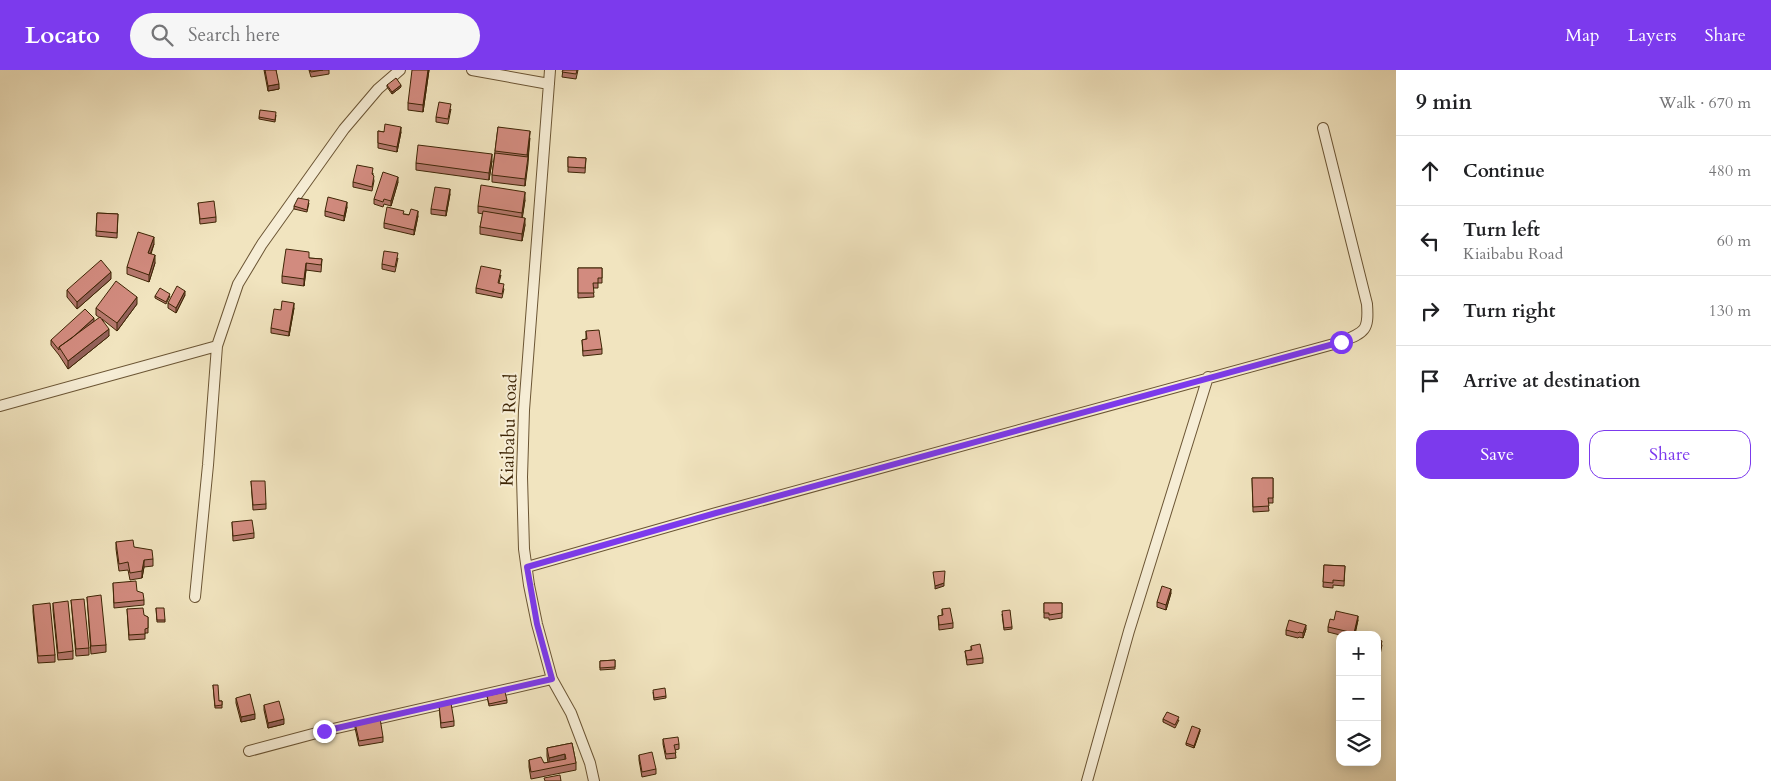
<!DOCTYPE html>
<meta charset="utf-8">
<style>
body{margin:0;font-family:Cardo,serif;background:#f6f6f6;color:#202124}
.controls{position:absolute;right:15px;bottom:15px;display:grid;overflow:hidden;border-radius:10px;box-shadow:0 2px 12px #0003}
.controls button{width:45px;height:45px;display:grid;place-items:center;padding:0;border:0;border-bottom:1px solid #e0e0e0;background:#fff;color:#202124;font:25px sans-serif}
.stop{position:absolute;width:15px;height:15px;margin:-11px;border:4px solid #7c3aed;border-radius:50%;background:#fff}
.stop.end{background:#7c3aed;border-color:#fff;box-shadow:0 1px 5px #0008}
.list{margin:0;padding:0;list-style:none}
h2{display:flex;justify-content:space-between;align-items:center;height:65px;margin:0;padding:0 20px;font-size:21px}
h2 small{font-size:16px;font-weight:400;color:#757577}
.list li{display:grid;grid-template-columns:32px 1fr auto;gap:15px;align-items:center;box-sizing:border-box;height:70px;padding:0 20px;border-top:1px solid #e0e0e0}
.list b{display:block;font-size:19px;white-space:nowrap}
.list p{margin:0;font-size:16px;white-space:nowrap;color:#757577}
.list em{font-size:16px;font-style:normal;color:#757577}
.actions{display:flex;gap:10px;padding:15px 20px}
.actions a{flex:1;padding:11px 0;border:1px solid #7c3aed;border-radius:15px;text-align:center;font-size:18px;color:#7c3aed}
.actions .main{background:#7c3aed;color:#fff}
.icon{flex:none;width:28px;height:28px;fill:none;stroke:currentColor;stroke-width:2;stroke-linecap:round;stroke-linejoin:round}
.map{position:relative;flex:none;width:1396px;height:711px;overflow:hidden}
header{display:flex;align-items:center;gap:30px;box-sizing:border-box;height:70px;padding:0 25px;background:#7c3aed;color:#fff}
header strong{font-size:24px}
nav{display:flex;gap:28px;margin-inline-start:auto;font-size:18px}
.search{width:350px;height:45px;background:#f6f6f6;display:flex;align-items:center;gap:12px;box-sizing:border-box;padding:0 18px;border-radius:28px;color:#757577;font-size:19px}
main{display:flex}
aside{flex:1;background:#fff}
.map>svg:first-child{display:block}
.lines{fill:none;stroke-linecap:round;stroke-linejoin:round}
.minor-casing{stroke:#6b5534;stroke-width:12}
.minor{stroke:#f6edd5;stroke-width:10}
.wall{fill:#b5786d;stroke:#3e2505}
.shaded-wall{fill:#936159;stroke:#3e2505}
.building{fill:#d28b7f;stroke:#3e2505}
.route{stroke:#7c3aed;stroke-width:6}
.labels{text-anchor:middle;dominant-baseline:central;stroke-width:4;stroke-linejoin:round;paint-order:stroke}
.street-label{font-size:18px;fill:#3e2505;stroke:#f6edd5}
</style>
<header>
<strong>Locato</strong>
<div class="search"><svg class="icon" aria-label="search" viewBox="0 0 24 24"><circle cx="10" cy="10" r="6"/><path d="M15 15l6 6"/></svg>Search here</div>
<nav><a>Map</a><a>Layers</a><a>Share</a></nav>
</header>
<main>
<div class="map">
<svg width="1396" height="711" viewBox="0 0 1396 711">
<rect width="100%" height="100%" fill="#f1e4bf"/>
<filter id="stains"><feTurbulence type="fractalNoise" baseFrequency=".004" numOctaves="4"/><feColorMatrix values="0 0 0 0 .2 0 0 0 0 .09 0 0 0 0 .02 0 0 0 .5 -.17"/></filter>
<radialGradient id="worn" r=".72"><stop offset=".6" stop-color="#630" stop-opacity="0"/><stop offset="1" stop-color="#630" stop-opacity=".3"/></radialGradient>
<g class="lines">
<defs>
<path id="minor" d="M472 0 549 14
M550 0 524 340 522 407 524 479 529 515 537 554 552 609 571 643 590 693 594 711
M0 336 217 276 238 214 262 174 344 59 378 19 400 0
M527 497 716 443 1341 272C1365 262 1369 261 1367 234L1323 58
M195 527 208 395 217 276
M249 681 324 661 552 609
M1087 711 1129 561 1208 307"/>
</defs>
<!-- minor casing -->
<use href="#minor" class="minor-casing"/>
<!-- minor -->
<use href="#minor" class="minor"/>
</g>
<!-- wall -->
<path class="wall" d="M264 0H276L279 19 268 21Z
M309 0H329V4L311 7Z
M429 0 423 42 408 40V33Z
M563 0H578L576 9 562 7Z
M387 15 401 17 392 24 387 17Z
M451 39 448 54 436 52V47Z
M276 45 275 52 259 49V47Z
M498 57 530 68 525 116 492 112V105Z
M378 61 384 62H401L397 82 378 78Z
M568 87 586 88 585 103 568 102Z
M492 91 489 110 416 100V93Z
M373 103V105L374 111 372 121 353 117V112Z
M398 112 391 136 384 134 383 137 374 134V129Z
M450 124 446 146 431 144V139Z
M525 130 522 148 525 155 522 171 480 164V157L483 144 478 143V136Z
M198 133 216 147V152L200 154Z
M309 133 307 142 294 139V136Z
M347 137 344 151 325 146V141Z
M97 143 118 144 117 168 96 166Z
M404 144 418 146 414 165 384 158V153Z
M154 174 151 184 155 193 149 212 127 204V197Z
M309 188 322 189 321 202 306 200 304 216 282 213V206Z
M398 188 395 202 382 199V194Z
M578 198H602V213H598V218H593L594 227 578 228Z
M501 205 499 213 504 219 502 228 476 223V218Z
M111 209 77 239 67 227V220Z
M185 225 176 243 168 238V233Z
M155 226H170L166 234 155 228Z
M137 234 117 261 102 249 109 266 68 299 59 285 51 275V270L94 252 100 248 96 245V238Z
M294 238 289 266 271 263V258Z
M586 261 602 279V284L583 286 582 270 586 269Z
M1252 408H1273V433H1268L1269 441 1253 442Z
M251 411 266 434V439L253 440Z
M232 452 254 463V468L233 471Z
M116 472 134 477 153 489V496L144 497 142 508 130 510 128 500 119 501 116 479Z
M1324 495 1345 496 1344 516 1333 515V518L1323 517Z
M113 513 144 530V535L114 538Z
M1171 523 1166 540 1157 537V532Z
M87 527 106 575V582L91 584Z
M71 530 89 578V585L76 586Z
M53 533 73 581V589L58 590 53 540Z
M1044 533H1062V548L1049 550V548H1044Z
M33 535 55 585V592L38 593 33 542Z
M156 538 165 550V552H157Z
M127 539 148 547V563H145V569L129 570Z
M942 539 953 553V558L939 560 938 546H942Z
M1002 544 1012 557V559L1004 560Z
M1334 550H1358L1355 565H1340L1328 562V557Z
M1306 559 1303 568 1299 567 1298 568 1286 565V560Z
M1377 569 1382 575 1380 585 1377 584Z
M971 576 983 588V593L967 595 965 581 971 580Z
M615 590V599L600 600V591Z
M213 615 219 631H222V638H215Z
M653 622 666 626V628L654 630Z
M487 626 507 630V633L489 636Z
M236 628 255 649 241 652 236 633Z
M264 635 284 654 268 658 264 640Z
M439 635 454 651V656L441 658Z
M1163 649 1179 650 1175 658 1163 652Z
M355 653 383 667V672L359 676 355 658Z
M1200 661 1194 678 1186 675V673Z
M663 669 679 674V679L675 680 676 688 666 689 663 674Z
M572 673 576 693V700L531 709 529 697V690L544 693H548L547 686V678Z
M639 685 656 699V704L642 707 639 690Z"/>
<!-- shaded-wall -->
<path class="shaded-wall" d="M428 0H429L423 42V35Z
M279 14V19L268 21V16Z
M401 15V17L392 24V22Z
M401 57V62L397 82V77Z
M530 61 528 94 525 116V109Z
M492 84V91L489 110V103Z
M398 107V112L391 136V131Z
M450 119V124L446 146V141Z
M525 122V130L522 150V143Z
M347 132V137L344 151V146Z
M418 141V146L414 165V160Z
M525 148V155L522 171V164Z
M154 167V174L148 190V183Z
M155 185V193L149 212V205Z
M306 193V200L304 216V209Z
M111 202V209L77 239V232Z
M185 221V225L176 243V238Z
M137 227V234L117 261V253Z
M294 233V238L289 266V262Z
M94 248V253L60 279Z
M109 259V266L68 299V291Z
M144 490V497L142 508V501Z
M944 513V516L935 519V516Z
M1171 519V523L1166 540V535Z
M1358 546V550L1354 565V563Z
M1306 555V559L1303 568V563Z
M255 644V649L241 652V647Z
M284 649V654L268 658V653Z
M1200 659V661L1194 678V676Z
M565 684V691L549 695V688Z"/>
<!-- building -->
<path class="building" d="M265 0H276L279 14 268 16Z
M310 0H323L311 2Z
M412 0H428L423 35 408 33Z
M563 0H577L576 4 562 2Z
M396 8 401 15 392 22 387 15Z
M439 32 451 34 448 49 436 47Z
M260 40 276 42 275 50 259 47Z
M385 54 401 57 397 77 378 73V61L384 62Z
M498 57 530 61 527 85 495 81Z
M418 75 492 84 489 103 416 93Z
M495 83 528 87 525 109 492 105Z
M568 87 586 88 585 98 568 97Z
M357 95 373 98 372 104 374 106 372 117 353 112Z
M383 102 398 107 391 131 384 129 383 132 374 129Z
M481 115 525 122 522 143 478 136Z
M435 117 450 119 446 141 431 139Z
M328 127 347 132 344 146 325 141Z
M298 128 309 130 307 140 294 136Z
M214 131 216 147 200 149 198 133Z
M387 137 404 141 403 144 409 145 411 139 418 141 414 160 384 153Z
M483 141 525 148 522 164 480 157Z
M97 143 118 144 117 163 96 161Z
M138 162 154 167 148 183 155 185 149 205 127 197Z
M286 179 309 182V188L322 189 321 195 306 193 304 209 282 206Z
M384 181 398 183 395 197 382 194Z
M101 190 111 202 77 232 67 220Z
M481 196 501 200 498 213 504 214 502 224 476 218Z
M578 198H602V208H598V213H593L594 223H578Z
M116 211 137 227 117 253 96 238Z
M177 216 185 221 176 238 168 233Z
M160 218 170 224 166 232 155 226Z
M282 231 294 233 289 262 271 258 274 239 281 240Z
M85 239 94 248 72 268 59 277V280L51 270Z
M100 247 109 259 68 291 59 277Z
M599 260 602 279 583 281 582 270 587 269 586 261Z
M1252 408H1273V428H1268L1269 436 1253 437Z
M251 411H265L266 434 253 435Z
M252 450 254 463 233 466 232 452Z
M133 470 134 477 152 480 153 489 144 490 142 501 130 503 128 492 119 494 116 472Z
M1324 495 1345 496 1344 511 1333 510V513L1323 512Z
M945 501 944 513 935 516 933 502Z
M136 511 137 521 143 523 144 530 114 533 113 513Z
M1162 516 1171 519 1166 535 1157 532Z
M101 525 106 575 91 576 87 527Z
M84 529 89 578 76 579 71 530Z
M68 531 73 581 58 583 53 533Z
M50 533 55 585 38 586 33 535Z
M1044 533H1062V543L1049 545V543H1044Z
M143 538 144 545 148 547V558L145 559V564L129 565 127 539Z
M156 538H164L165 550H157Z
M950 538 953 553 939 555 938 546 943 545 942 539Z
M1010 540 1012 557 1004 558 1002 541Z
M1336 541 1358 546 1354 563 1328 557 1330 549 1334 550Z
M1289 550 1306 555 1303 563 1299 562 1298 563 1286 560Z
M1377 569 1382 571 1380 580 1377 579Z
M980 574 983 588 967 590 965 581 972 580 971 576Z
M615 590V597L600 598V591Z
M213 615H218L219 631H222V635L215 636Z
M665 618 666 626 654 628 653 620Z
M505 622 507 630 489 634 487 626Z
M250 624 255 644 241 647 236 628Z
M279 631 284 649 268 653 264 635Z
M451 633 454 651 441 653 439 635Z
M1167 642 1179 647 1175 655 1163 649Z
M380 648 383 667 359 671 355 653Z
M1192 656 1200 659 1194 676 1186 673Z
M678 667 679 674 674 675 676 683 666 684 663 669Z
M572 673 576 693 531 702 529 690 541 687 544 693 566 689 565 684 549 688 547 678Z
M652 682 656 699 642 702 639 685Z
M560 705 561 711H545L544 708Z"/>
<g class="lines">
<!-- route -->
<path class="route" d="M324 661 552 609 537 554 527 497 716 443 1341 272"/>
</g>
<g class="labels">
<!-- street labels -->
<g class="street-label">
<text transform="translate(509 360) rotate(-88)">Kiaibabu Road</text>
</g>
</g>
<rect width="100%" height="100%" filter="url(#stains)"/>
<rect width="100%" height="100%" fill="url(#worn)"/>
</svg>
<div class="controls">
<button>+</button>
<button>−</button>
<button><svg class="icon" aria-label="layers" viewBox="0 0 24 24"><path d="M12 4l9 5-9 5-9-5zM3 14l9 5 9-5"/></svg></button>
</div>
<div class="stop" style="left:1341px;top:272px"></div>
<div class="stop end" style="left:324px;top:661px"></div>
</div>
<aside>
<h2>9 min<small>Walk · 670 m</small></h2>
<ul class="list">
<li><svg class="icon" aria-label="ahead" viewBox="0 0 24 24"><path d="M12 20V5M6 11l6-6 6 6"/></svg><div><b>Continue</b></div><em>480 m</em></li>
<li><svg class="icon" aria-label="left" viewBox="0 0 24 24"><path d="M17 20v-9H6M10 6l-5 5 5 5"/></svg><div><b>Turn left</b><p>Kiaibabu Road</p></div><em>60 m</em></li>
<li><svg class="icon" aria-label="right" viewBox="0 0 24 24"><path d="M7 20v-9h11M14 6l5 5-5 5"/></svg><div><b>Turn right</b></div><em>130 m</em></li>
<li><svg class="icon" aria-label="arrive" viewBox="0 0 24 24"><path d="M6 21V4h12l-3 4 3 4H6"/></svg><div><b>Arrive at destination</b></div></li>
</ul>
<div class="actions"><a class="main">Save</a><a>Share</a></div>
</aside>
</main>
